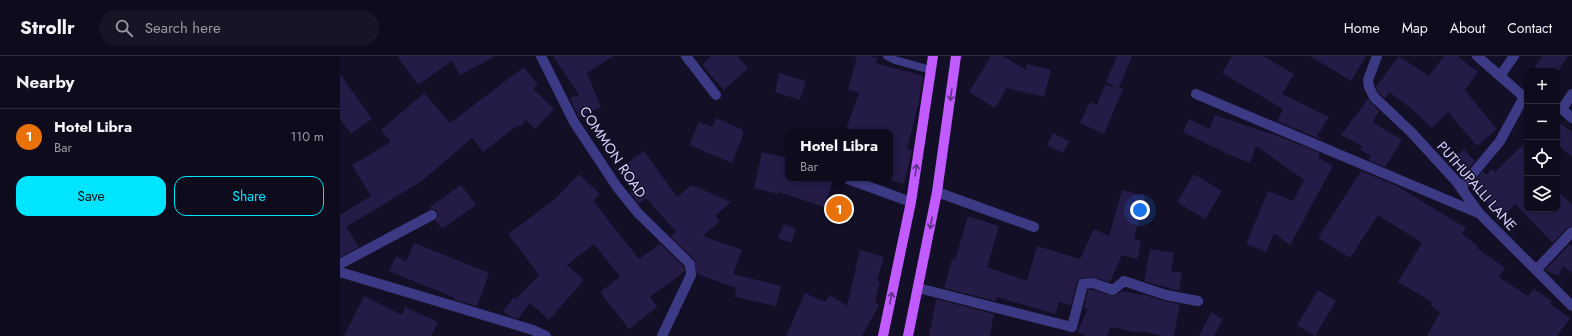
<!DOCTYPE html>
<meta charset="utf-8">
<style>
body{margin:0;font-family:Jost,sans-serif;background:#171425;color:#f1f3f6}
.controls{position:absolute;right:12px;top:12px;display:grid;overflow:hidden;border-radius:8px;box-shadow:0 1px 3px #0004}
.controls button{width:36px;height:36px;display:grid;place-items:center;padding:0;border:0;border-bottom:1px solid #2e2b3b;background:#0e0b1c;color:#f1f3f6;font:20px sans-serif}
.you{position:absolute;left:800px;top:154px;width:14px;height:14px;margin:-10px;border:3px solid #fff;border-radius:50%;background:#1a73e8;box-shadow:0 0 0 6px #1a73e833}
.badge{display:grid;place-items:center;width:26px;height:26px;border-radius:50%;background:#00e5ff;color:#fff;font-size:13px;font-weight:700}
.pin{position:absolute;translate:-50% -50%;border:2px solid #fff;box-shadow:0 1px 4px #0006}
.popup{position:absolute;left:445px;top:73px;width:108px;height:52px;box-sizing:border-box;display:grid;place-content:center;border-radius:8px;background:#0e0b1c;filter:drop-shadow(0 1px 3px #0005);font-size:13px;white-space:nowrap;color:#9b9ba3}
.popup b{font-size:15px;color:#f1f3f6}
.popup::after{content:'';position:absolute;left:50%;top:100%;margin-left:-8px;border:8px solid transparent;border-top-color:#0e0b1c}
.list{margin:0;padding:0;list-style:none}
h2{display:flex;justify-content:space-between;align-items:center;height:52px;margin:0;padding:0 16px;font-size:17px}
h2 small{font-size:13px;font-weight:400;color:#9b9ba3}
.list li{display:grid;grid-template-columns:26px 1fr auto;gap:12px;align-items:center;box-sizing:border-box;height:56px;padding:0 16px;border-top:1px solid #2e2b3b}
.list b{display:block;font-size:15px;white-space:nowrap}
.list p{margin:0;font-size:13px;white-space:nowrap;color:#9b9ba3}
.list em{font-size:13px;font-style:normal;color:#9b9ba3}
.actions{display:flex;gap:8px;padding:12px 16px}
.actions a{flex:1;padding:9px 0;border:1px solid #00e5ff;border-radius:12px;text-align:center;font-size:14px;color:#00e5ff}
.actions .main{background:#00e5ff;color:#111}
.icon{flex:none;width:22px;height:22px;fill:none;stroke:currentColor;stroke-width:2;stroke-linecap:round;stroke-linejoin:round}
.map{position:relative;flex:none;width:1232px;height:280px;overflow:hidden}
header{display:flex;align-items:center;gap:24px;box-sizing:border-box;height:56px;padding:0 20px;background:#0e0b1c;border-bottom:1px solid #2e2b3b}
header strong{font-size:19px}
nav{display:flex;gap:22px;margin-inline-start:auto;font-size:14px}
.search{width:280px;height:36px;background:#171425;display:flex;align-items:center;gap:10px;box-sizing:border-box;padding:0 14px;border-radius:22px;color:#9b9ba3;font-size:15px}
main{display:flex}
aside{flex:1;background:#0e0b1c}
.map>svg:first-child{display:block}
.building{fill:#241b47}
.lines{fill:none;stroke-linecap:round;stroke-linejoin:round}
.service{stroke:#3d3a85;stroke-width:8}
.minor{stroke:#3d3a85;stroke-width:10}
.primary{stroke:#c25bff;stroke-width:10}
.oneway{stroke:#623188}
.labels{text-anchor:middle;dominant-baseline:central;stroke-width:3;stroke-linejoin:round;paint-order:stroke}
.street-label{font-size:14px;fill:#d9d4ff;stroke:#130f26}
</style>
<header>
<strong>Strollr</strong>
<div class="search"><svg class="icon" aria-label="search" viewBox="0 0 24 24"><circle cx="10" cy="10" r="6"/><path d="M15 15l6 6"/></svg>Search here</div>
<nav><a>Home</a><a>Map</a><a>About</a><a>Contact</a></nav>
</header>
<main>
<aside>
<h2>Nearby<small></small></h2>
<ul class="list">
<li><span class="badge" style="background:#e8710a">1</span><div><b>Hotel Libra</b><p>Bar</p></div><em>110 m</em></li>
</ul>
<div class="actions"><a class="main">Save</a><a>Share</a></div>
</aside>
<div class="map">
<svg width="1232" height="280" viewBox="0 0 1232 280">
<rect width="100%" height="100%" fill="#130f26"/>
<!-- building -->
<path class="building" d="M57 0H156L120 19 112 5 78 29Z
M213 0H273L247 17 261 51 239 61 230 42 239 39Z
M371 0H397L408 12 384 34 362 9Z
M517 0H529L537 2 536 7 583 20 579 46 567 93 572 94 564 128 550 124V76H505L519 37 508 34Z
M651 0H663L686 14 687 8 711 14 704 41 667 32 655 52 629 36Z
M777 0H792L779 32 783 33 764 78 740 67 750 46 757 49 765 29 775 31 766 26Z
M892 0H923L954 18 942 38 989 61 977 80 985 85 937 65 943 53 882 17Z
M970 0H1026L1011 25Z
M1059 0 1089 20 1104 0H1117L1138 16 1125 34 1157 73 1137 90 1108 56 1092 72 1073 54 1049 36 1045 43 1039 37 1036 31Z
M1202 0H1228L1218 15H1192Z
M184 11 198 29 193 33 214 53 195 73 186 64 180 71 178 69 143 96 132 82 82 125 6 171 19 191 0 201V159L31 140 12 109 51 86 41 74 84 37 110 67Z
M439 17 466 25 460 44 435 36Z
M0 18 32 63 11 78 0 63Z
M1028 43 1039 55 1033 66 1062 84 1045 111 1028 104 1031 100 1020 93 1022 90 1001 79Z
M875 59 931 78V77L980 97 978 101 993 110 950 189 934 177 926 196 906 188 928 135 953 145 964 124 916 90 910 107 888 98 843 76 849 63 869 73Z
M376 62 403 74V79L392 107 349 89 359 66 372 71Z
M1217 65 1232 76V101L1217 88Z
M713 77 729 85 723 97 707 89Z
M1187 85V153H1217V134L1232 149V170L1227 172 1213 187 1175 148 1162 162 1133 133 1131 130 1143 115 1146 119 1152 113 1155 116Z
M1124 93 1135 105 1123 120 1110 105Z
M304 95 337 141 352 129 391 146 375 160 380 165 363 180 402 194 393 218 441 230 436 250 395 241 396 232 357 218 355 204 330 180 336 176 306 142 299 148 290 137 295 133 280 112Z
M422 96 448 102V122H484L493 125 484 151 439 136 438 138 414 132Z
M1021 115 1057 130 1126 172 1122 178 1138 190 1137 192 1165 212 1159 221 1188 240 1194 233 1212 245 1210 248 1230 262 1217 280H1087L1100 256 1090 249 1092 246 1058 226 1082 187 1038 159 1010 202 978 182Z
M239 118 260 138 253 145 299 203 320 188 344 211V216L310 241 317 251 289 273 260 236 280 221 254 188 227 209 244 224 209 264 190 247 178 263 171 261 163 255 174 241 176 243 199 219 168 178 214 144Z
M854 118 882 135 865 163 837 146Z
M121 129 136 149 102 173 95 164 98 160V156L95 153H90V151Z
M782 134 805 140 794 183 801 185 798 203 782 199 770 226 753 221 739 223 737 226 731 249 719 246 715 258 657 241 656 245 604 232 612 203 615 204 628 160 659 170 647 211 687 225 697 190 740 203 754 173 769 180Z
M444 168 456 173 451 187 438 182Z
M74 187 149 217 137 250 114 244 115 242 49 215 56 200 66 205Z
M1230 188 1232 190V217L1223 210 1219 220 1205 214Z
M810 193 834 197 831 215 842 217 839 235 804 225Z
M520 194 544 201 537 224 540 225 535 247 539 249 522 280H446L465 237 485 246 490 239 507 250Z
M748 234H752L774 240 782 235 802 239V238L824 245 840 248 834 280H823L800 275V277L771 271 767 280H746L737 276 748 253 744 252Z
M978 234 996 245 975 280 957 269Z
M24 240 62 259 65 251 98 266 91 280H4Z
M596 243 654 258 650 280H589Z
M871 256 883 263 874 280H859Z"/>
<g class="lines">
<!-- service -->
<path class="service" d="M547 0 555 4 591 14"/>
<!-- minor -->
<path class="minor" d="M201 0 234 66 277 131 298 157 350 208 351 219 322 280
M346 0 376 39
M1037 0 1028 24 1029 31 1034 41 1071 76 1116 125 1139 157 1232 250
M1160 20 1174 0
M856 38 1138 157
M1232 38 1222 53 1232 62
M505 122 571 146
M1121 132 1160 85 1184 41 1137 0
M597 136 694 171
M0 208 92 159
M1196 214 1232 176
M0 216 193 274 206 280
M578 232 732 271 743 228 753 227 773 234 784 225 826 239 858 245"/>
<!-- primary -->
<path class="primary" d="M543 280 571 146 593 0
M568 280 597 136 616 0"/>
</g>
<!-- one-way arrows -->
<defs><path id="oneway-shaft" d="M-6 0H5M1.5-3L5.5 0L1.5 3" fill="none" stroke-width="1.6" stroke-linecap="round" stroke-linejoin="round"/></defs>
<g class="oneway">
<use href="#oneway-shaft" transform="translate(611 39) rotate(98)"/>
<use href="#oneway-shaft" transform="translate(576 114) rotate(-82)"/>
<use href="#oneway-shaft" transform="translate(591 167) rotate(101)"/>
<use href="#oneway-shaft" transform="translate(551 242) rotate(-78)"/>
</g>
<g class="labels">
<!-- street labels -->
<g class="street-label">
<text transform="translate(273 96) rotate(56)">COMMON ROAD</text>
<text transform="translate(1137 130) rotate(49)">PUTHUPALLI LANE</text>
</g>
</g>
</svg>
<div class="controls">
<button>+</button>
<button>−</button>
<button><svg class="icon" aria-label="locate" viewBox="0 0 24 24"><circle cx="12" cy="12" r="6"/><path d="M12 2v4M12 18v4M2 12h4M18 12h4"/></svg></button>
<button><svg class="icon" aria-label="layers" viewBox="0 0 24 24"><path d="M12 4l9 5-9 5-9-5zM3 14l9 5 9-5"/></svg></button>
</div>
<div class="you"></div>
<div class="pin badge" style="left:499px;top:153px;background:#e8710a">1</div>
<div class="popup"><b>Hotel Libra</b>Bar</div>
</div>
</main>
